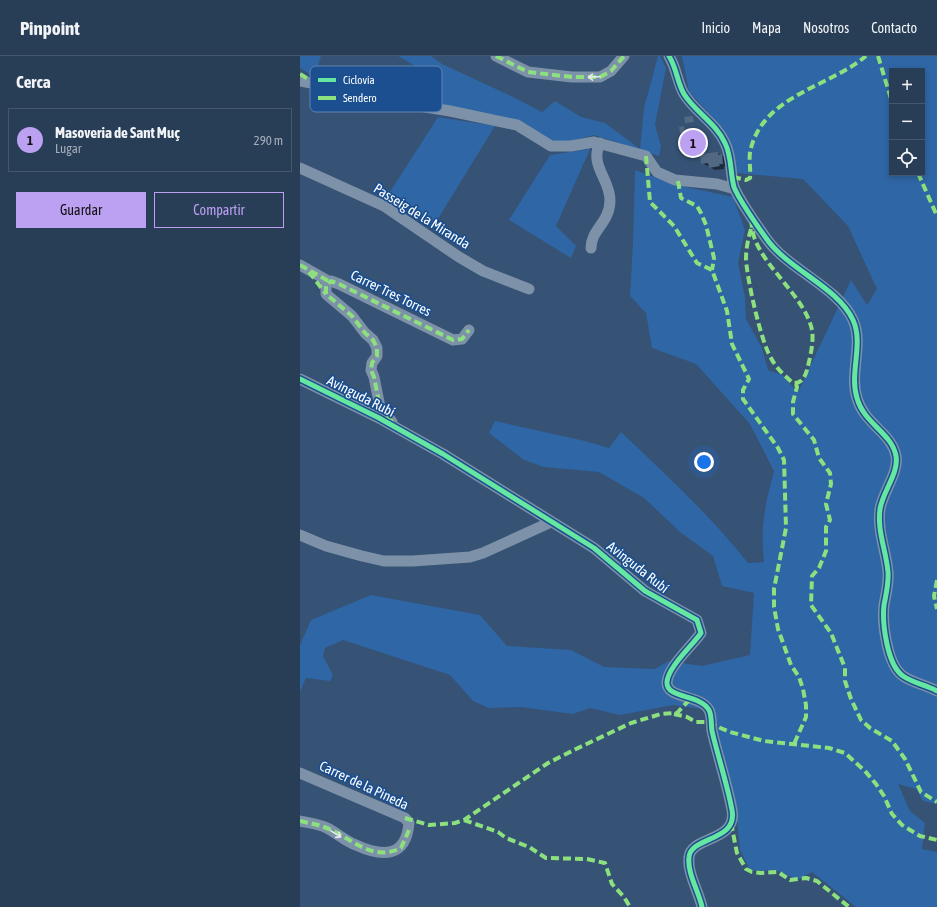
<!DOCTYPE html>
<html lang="es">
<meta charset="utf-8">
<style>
body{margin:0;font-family:"Asap Condensed",sans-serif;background:#30455d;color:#f1f3f6}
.controls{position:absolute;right:12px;top:12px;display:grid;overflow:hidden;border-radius:0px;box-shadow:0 2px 6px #0003}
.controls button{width:36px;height:36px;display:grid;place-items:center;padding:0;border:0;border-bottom:1px solid #44576d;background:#283e57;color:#f1f3f6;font:20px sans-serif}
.you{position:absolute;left:404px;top:406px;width:14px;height:14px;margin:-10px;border:3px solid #fff;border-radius:50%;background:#1a73e8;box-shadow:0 0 0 6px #1a73e833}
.badge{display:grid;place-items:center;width:26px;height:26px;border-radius:50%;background:#bca0f2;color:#111;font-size:13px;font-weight:700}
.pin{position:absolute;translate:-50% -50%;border:2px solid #fff;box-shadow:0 1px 4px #0006}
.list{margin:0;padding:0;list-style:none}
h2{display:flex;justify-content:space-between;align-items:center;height:52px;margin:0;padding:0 16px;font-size:17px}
h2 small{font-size:13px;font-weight:400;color:#a5aeba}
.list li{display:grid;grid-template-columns:26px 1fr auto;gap:12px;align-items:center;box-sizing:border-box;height:64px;margin:0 8px 8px;padding:0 8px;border:1px solid #44576d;border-radius:0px}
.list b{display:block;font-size:15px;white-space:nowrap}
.list p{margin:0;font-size:13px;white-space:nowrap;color:#a5aeba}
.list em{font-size:13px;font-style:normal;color:#a5aeba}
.actions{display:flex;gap:8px;padding:12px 16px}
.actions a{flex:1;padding:9px 0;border:1px solid #bca0f2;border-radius:0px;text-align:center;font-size:14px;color:#bca0f2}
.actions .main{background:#bca0f2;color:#111}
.icon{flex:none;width:22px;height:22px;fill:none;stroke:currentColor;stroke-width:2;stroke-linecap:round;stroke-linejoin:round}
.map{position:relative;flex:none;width:637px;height:851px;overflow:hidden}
header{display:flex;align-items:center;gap:24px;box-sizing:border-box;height:56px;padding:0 20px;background:#283e57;border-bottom:1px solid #44576d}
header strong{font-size:19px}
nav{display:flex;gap:22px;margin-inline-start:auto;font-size:14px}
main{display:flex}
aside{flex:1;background:#283e57}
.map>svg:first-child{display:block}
.green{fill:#2f66a5;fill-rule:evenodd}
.shadow{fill:#0007}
.building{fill:#526984}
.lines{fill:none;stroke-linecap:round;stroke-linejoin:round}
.minor{stroke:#7d92a8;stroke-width:11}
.quiet{stroke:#8de07e;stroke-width:4;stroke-dasharray:8 4;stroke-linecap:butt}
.cycleway-casing{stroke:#1b4f8f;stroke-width:8}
.cycleway{stroke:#66e7a1;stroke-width:5}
.oneway{stroke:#e5e9ee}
.labels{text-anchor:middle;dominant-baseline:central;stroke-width:3.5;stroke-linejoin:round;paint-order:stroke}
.street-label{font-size:14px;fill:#fff;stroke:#1b4f8f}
.key{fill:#1b4f8f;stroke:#5f84b1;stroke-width:1}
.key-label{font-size:11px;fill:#fff}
</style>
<header>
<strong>Pinpoint</strong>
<nav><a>Inicio</a><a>Mapa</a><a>Nosotros</a><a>Contacto</a></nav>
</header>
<main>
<aside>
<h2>Cerca<small></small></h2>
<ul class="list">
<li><span class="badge">1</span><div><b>Masoveria de Sant Muç</b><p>Lugar</p></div><em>290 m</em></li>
</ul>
<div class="actions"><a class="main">Guardar</a><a>Compartir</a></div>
</aside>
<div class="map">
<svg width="637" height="851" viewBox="0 0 637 851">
<rect width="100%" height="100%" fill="#365274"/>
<!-- green -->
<path class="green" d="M0 0H21L14 21 0 12Z
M98 0H131L142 8 211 40 242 56 255 45 281 61 305 67 340 93 344 52 358 0H360L366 12 355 69 361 90 359 100 294 79 270 85 254 86 134 47 138 23Z
M382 0H637V748L623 745 616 733 598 728 610 755 625 767 622 793 637 796V851H556L512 816 497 824 479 815 450 814 440 794 437 762 403 653 373 649 320 659 290 652 273 658 220 651 189 652 173 645 150 619 43 584 25 592 23 600 33 619 30 625 6 622 0 636V589L11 564 71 539 180 559 207 590 271 594 304 611 355 613 369 605 402 610 450 599 454 537 422 530 413 500 380 476 344 442 299 416 244 411 224 404 189 377 195 365 285 385 309 392 321 376C365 418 410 459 448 507L464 506C460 470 465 449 474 415L450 368 396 308 352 292 346 257 330 240 333 187 335 114 377 129 433 141 445 174 438 207 445 241 446 263 462 292 468 314 482 319 498 336 551 224 567 249 577 233 548 170 503 123 437 117 430 85 417 66 389 36ZM592 15H622V117H592Z
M138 61 195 70 133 171 86 142Z
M290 93 256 170 276 190 271 202 209 164 250 99Z"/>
<!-- shadow -->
<path class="shadow" d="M396 78 399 80 401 96 393 97 390 96Z
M417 97 427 102 428 110 424 111V113L415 114 402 107Z"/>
<!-- building -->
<path class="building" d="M393 60 394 66 385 67 384 61Z
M384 70 385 77H380L379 71Z
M396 77 398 95 389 96 387 79Z
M418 96V99L422 98 423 108H419L420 110 409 112 408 107 401 108 400 98Z"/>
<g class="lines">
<!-- minor -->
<path class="minor" d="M196 0 228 16 272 21H300L311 15 324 0
M369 0C377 13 377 26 384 38 395 56 416 67 425 87 432 101 430 116 434 131 438 142 458 171 466 182 487 213 538 231 553 264 564 288 549 317 557 342 564 368 592 377 596 400 599 417 583 435 580 453 577 475 586 494 588 516 589 527 586 538 584 549 582 567 587 609 603 620 613 627 626 629 637 635
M0 25 62 37 101 47 150 55 217 69 251 90H271L294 86 346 100 357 116 375 124 417 128 435 133
M0 112 84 150 159 201 183 215 229 233
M291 192C291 173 310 167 310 144 310 123 289 109 300 87
M0 209 30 226
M0 323 79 362 143 398 294 492 345 535 397 564 401 577C392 590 368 611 367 626 366 643 400 638 409 654 412 660 411 668 412 675 418 701 427 727 432 754 438 786 391 780 389 801 387 817 399 836 402 851
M92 366 80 351 74 321 71 314 72 307 77 300V292L73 284 65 277 52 260 26 238V229L31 225 39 228 153 284 162 283 169 274
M0 479 26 490 62 500 84 505H113L170 501 183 497 251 466
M0 717 105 762 109 767C106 802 82 801 56 789 45 785 37 777 27 772 19 768 9 767 0 765"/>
<!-- quiet -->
<path class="quiet" d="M196 0 228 16 272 21H300L311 15 324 0
M578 0 592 46
M0 18 16 28
M346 100 350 146 374 170 397 207 412 214 427 255 432 288 449 323 443 334V343L478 392 484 404 486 472 474 533V551L478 573 491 609 499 621 503 633 506 649V661L494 688
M618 117 637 160
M433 121 446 124 450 122C451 112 448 101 451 92 465 39 529 31 566 0
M378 125 381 142 397 150 401 157 406 169 414 202 412 214
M451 173C448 183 446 193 446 203 447 223 461 286 471 302 476 312 485 320 493 327 501 328 505 321 507 314 510 302 514 286 512 274 504 235 447 201 452 162
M0 209 30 226
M9 216 26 238
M496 328 497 331 493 346V358L514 384 519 402 530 417 531 428 526 448 530 464 526 471V495L519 512 512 520 511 549 531 577 545 612V625L551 643 561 664 570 672 592 685 605 703 621 736 637 746
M92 366 80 351 74 321 71 314 72 307 77 300V292L73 284 65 277 52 260 26 238V229L31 225 39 228 153 284 162 283 169 274
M637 524 634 540 637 553
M374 658 387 661 396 666H406L430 676 464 685 529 692 545 697 565 715 576 728 584 740 592 758 602 769 620 780 637 784
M105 762 129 769 155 767 164 764 248 707 276 693 331 667 361 658 377 657 391 642
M164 764 198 776 206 782 229 791 246 802 287 803 305 807 312 828 324 841 330 851
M0 765C8 767 16 768 24 771 50 780 71 807 101 792L109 774
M431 767 437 797 446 813 452 816 461 817 478 816 490 824 506 822 517 825 549 851"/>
<defs>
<path id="cycleway" d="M369 0C377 13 377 26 384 38 395 56 416 67 425 87 432 101 430 116 434 131 438 142 458 171 466 182 487 213 538 231 553 264 564 288 549 317 557 342 564 368 592 377 596 400 599 417 583 435 580 453 577 475 586 494 588 516 589 527 586 538 584 549 582 567 587 609 603 620 613 627 626 629 637 635
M0 323 79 362 143 398 294 492 345 535 397 564 401 577C392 590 368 611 367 626 366 643 400 638 409 654 412 660 411 668 412 675 418 701 427 727 432 754 438 786 391 780 389 801 387 817 399 836 402 851"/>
</defs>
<!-- cycleway casing -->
<use href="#cycleway" class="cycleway-casing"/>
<!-- cycleway -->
<use href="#cycleway" class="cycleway"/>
</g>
<!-- one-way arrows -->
<defs><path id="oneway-shaft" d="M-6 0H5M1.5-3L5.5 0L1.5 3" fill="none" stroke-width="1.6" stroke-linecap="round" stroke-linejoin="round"/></defs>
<g class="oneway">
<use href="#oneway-shaft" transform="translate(294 21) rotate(178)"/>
<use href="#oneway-shaft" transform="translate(36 778) rotate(31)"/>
</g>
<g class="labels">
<!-- street labels -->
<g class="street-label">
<text transform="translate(122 160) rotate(32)">Passeig de la Miranda</text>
<text transform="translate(91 237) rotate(26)">Carrer Tres Torres</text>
<text transform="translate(61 340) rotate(27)">Avinguda Rubí</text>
<text transform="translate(338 511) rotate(38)">Avinguda Rubí</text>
<text transform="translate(64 729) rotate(25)">Carrer de la Pineda</text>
</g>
</g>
<!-- legend -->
<rect x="10" y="10" width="132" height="46" rx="6" class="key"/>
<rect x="18" y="22" width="18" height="4" fill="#66e7a1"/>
<rect x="18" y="40" width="18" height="4" fill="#8de07e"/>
<g class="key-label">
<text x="43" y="28">Ciclovía</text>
<text x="43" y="46">Sendero</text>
</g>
</svg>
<div class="controls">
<button>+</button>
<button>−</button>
<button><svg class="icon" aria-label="locate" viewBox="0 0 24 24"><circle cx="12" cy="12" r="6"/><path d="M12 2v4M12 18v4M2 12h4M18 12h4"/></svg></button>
</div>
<div class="you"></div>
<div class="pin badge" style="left:393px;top:87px">1</div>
</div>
</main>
